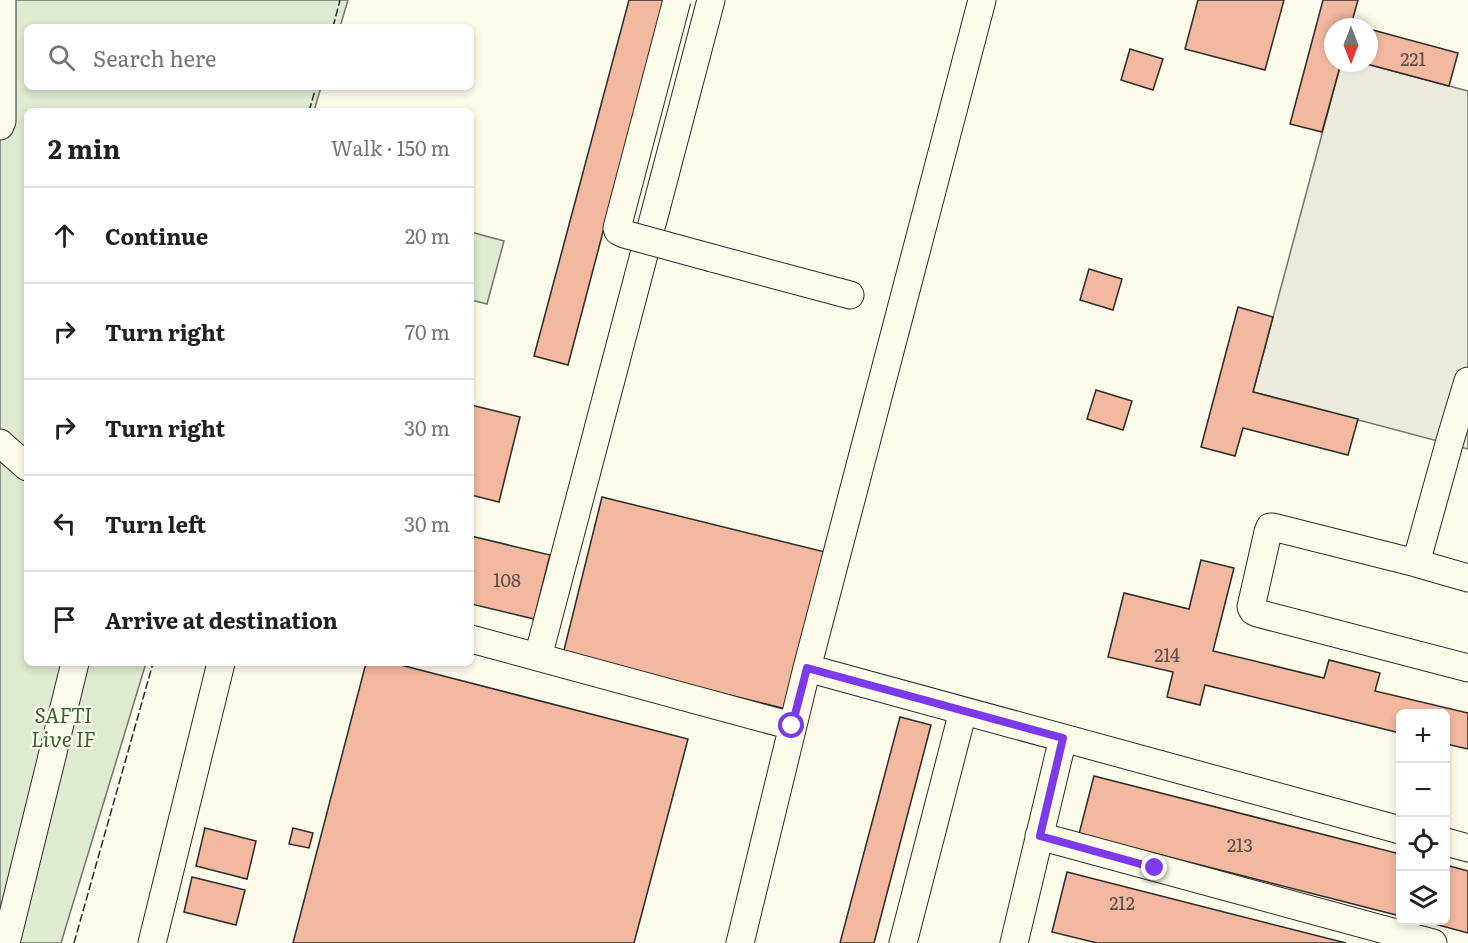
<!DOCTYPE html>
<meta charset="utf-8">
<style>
body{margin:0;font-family:Literata,serif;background:#f2f2f2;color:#202124}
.controls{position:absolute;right:18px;bottom:18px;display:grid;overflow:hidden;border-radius:9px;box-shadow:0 3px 9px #0003}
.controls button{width:54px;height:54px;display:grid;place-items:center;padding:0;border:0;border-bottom:2px solid #e0e0e0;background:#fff;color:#202124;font:30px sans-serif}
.compass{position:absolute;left:1324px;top:18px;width:54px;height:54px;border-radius:50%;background:#fff;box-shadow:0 3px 9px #0003;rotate:180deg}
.stop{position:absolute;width:18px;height:18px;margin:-14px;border:4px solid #7c3aed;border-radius:50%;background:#fff}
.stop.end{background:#7c3aed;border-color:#fff;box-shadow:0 2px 6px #0008}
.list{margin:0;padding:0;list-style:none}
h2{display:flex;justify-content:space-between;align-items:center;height:78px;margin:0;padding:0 24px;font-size:26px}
h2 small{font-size:20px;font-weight:400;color:#757577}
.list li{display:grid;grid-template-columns:39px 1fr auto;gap:18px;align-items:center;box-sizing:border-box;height:96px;padding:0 24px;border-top:2px solid #e0e0e0}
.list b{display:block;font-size:22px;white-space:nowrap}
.list em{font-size:20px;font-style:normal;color:#757577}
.icon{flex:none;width:33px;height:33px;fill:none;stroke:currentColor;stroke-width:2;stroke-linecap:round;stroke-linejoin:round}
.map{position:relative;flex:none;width:1468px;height:943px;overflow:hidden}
.search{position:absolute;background:#fff;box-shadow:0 3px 9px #0003;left:24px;top:24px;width:450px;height:66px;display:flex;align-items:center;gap:15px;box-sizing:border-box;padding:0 21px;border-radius:9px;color:#757577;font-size:22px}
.panel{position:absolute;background:#fff;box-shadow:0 3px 9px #0003;left:24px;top:108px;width:450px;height:558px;border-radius:9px}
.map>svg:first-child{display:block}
.green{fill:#deebd1;stroke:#74746e;stroke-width:1.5}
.parking{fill:#eceadb;stroke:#74746e;stroke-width:1.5}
.building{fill:#f2b8a0;stroke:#2b2b2b;stroke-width:1.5}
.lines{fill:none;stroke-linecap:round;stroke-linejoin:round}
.minor-casing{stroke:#2b2b2b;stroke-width:29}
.minor{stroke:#fdfbea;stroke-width:27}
.minor-bridge-casing{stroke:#2b2b2b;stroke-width:29;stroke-linecap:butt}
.minor-bridge{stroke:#fdfbea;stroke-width:27}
.fence{stroke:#2b2b2b;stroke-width:1.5;stroke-dasharray:8 3;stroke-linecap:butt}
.route{stroke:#7c3aed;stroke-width:8}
.labels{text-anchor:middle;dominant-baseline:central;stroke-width:4.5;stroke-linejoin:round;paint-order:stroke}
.number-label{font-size:18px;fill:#5d4e48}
.park-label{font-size:21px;font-style:italic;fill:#34623c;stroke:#fdfbea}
</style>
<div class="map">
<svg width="1468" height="943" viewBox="0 0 1468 943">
<rect width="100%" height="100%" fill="#fdfbea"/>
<!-- green -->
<path class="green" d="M0 0H348L340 27H27V87H321L314 111H27V663H146L61 943H0Z
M471 232 504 241 487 304 471 300Z"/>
<!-- parking -->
<path class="parking" d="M1341 63H1363L1468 91V449L1253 392Z"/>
<!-- building -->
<path class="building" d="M629 0H664L568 365 534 356Z
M1198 0H1284L1265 70 1185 49Z
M1323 0H1358L1351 25 1360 27H1333V63H1341L1322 132 1290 124Z
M1369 29 1458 53 1449 86 1363 63H1369Z
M1130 49 1163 59 1153 90 1121 80Z
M1089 269 1122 279 1113 310 1080 300Z
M1238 307 1273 317 1253 392 1358 419 1348 455 1243 428 1235 456 1201 447Z
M1096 390 1132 401 1123 430 1087 419Z
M471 405 520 417 499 502 471 495Z
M602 497 825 552 786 709 563 654Z
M471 536 550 555 534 619 471 604Z
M1201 560 1234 568 1213 651 1324 678 1329 660 1380 673 1375 691 1468 713V749L1446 744V714H1400V733L1205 685 1200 705 1167 697 1173 672 1108 657 1124 593 1189 609Z
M366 663H393L688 739 634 943H293Z
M900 717 931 725 874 943H840Z
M1094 776 1400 854V916L1079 834Z
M205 828 256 841 247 879 196 866Z
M293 828 313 833 309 848 289 844Z
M1446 865 1468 871V933L1420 920H1446Z
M1067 872 1346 943H1097L1052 932Z
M192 877 245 890 236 925 184 912Z"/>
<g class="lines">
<defs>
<path id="minor" d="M0 126 2 121V0
M712 258 850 295
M0 443 27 467
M1416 563 1449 444 1468 381
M1468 578 1416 563 1273 527H1270L1268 532 1251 607 1253 611 1257 613 1468 668
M471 639 792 726
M538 657 711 0
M807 668 1400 830
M1039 836 1433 943
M1446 842 1468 848
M6 943 75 663
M152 943 221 663
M740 943 807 668 982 0
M903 943 963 711
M1014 943 1063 738"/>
</defs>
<!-- minor casing -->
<use href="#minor" class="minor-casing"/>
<!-- minor -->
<use href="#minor" class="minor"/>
<defs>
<path id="minor-bridge" d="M677 0 617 228 618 231 624 234 712 258"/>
</defs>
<!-- minor-bridge casing -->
<use href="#minor-bridge" class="minor-bridge-casing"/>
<!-- minor-bridge -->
<use href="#minor-bridge" class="minor-bridge"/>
<!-- fence -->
<path class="fence" d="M333 27 340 0
M309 111 316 87
M74 943 153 663"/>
</g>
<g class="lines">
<!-- route -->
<path class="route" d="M792 726 807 668 1063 738 1040 836 1155 868"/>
</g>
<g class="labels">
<!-- number labels -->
<g class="number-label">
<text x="1413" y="58">221</text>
<text x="507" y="579">108</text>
<text x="1167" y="654">214</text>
<text x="1240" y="844">213</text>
<text x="1122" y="902">212</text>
</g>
<!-- park labels -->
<g class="park-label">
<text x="63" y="713">SAFTI<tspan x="63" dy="24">Live IF</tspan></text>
</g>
</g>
</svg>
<div class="controls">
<button>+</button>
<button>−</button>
<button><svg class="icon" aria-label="locate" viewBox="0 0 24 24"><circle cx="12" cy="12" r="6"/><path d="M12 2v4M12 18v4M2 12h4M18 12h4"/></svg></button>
<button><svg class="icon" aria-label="layers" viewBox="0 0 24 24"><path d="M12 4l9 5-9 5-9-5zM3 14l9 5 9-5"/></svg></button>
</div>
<svg class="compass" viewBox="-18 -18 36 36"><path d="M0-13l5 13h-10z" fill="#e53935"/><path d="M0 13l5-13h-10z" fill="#757577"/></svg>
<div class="stop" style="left:792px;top:726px"></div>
<div class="stop end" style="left:1155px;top:868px"></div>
<div class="search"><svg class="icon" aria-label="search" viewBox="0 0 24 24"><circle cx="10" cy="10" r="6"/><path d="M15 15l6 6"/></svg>Search here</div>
<section class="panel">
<h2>2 min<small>Walk · 150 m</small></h2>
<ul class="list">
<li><svg class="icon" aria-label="ahead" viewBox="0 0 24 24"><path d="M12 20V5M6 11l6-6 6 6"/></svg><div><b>Continue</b></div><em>20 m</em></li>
<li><svg class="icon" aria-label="right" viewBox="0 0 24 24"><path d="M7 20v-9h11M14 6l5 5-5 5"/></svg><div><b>Turn right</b></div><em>70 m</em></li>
<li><svg class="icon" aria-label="right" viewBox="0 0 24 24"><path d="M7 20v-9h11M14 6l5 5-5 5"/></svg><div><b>Turn right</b></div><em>30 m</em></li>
<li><svg class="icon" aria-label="left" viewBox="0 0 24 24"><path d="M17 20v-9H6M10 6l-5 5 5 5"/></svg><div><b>Turn left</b></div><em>30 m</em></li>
<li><svg class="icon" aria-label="arrive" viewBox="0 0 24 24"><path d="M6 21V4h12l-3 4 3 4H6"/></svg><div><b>Arrive at destination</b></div></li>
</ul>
</section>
</div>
